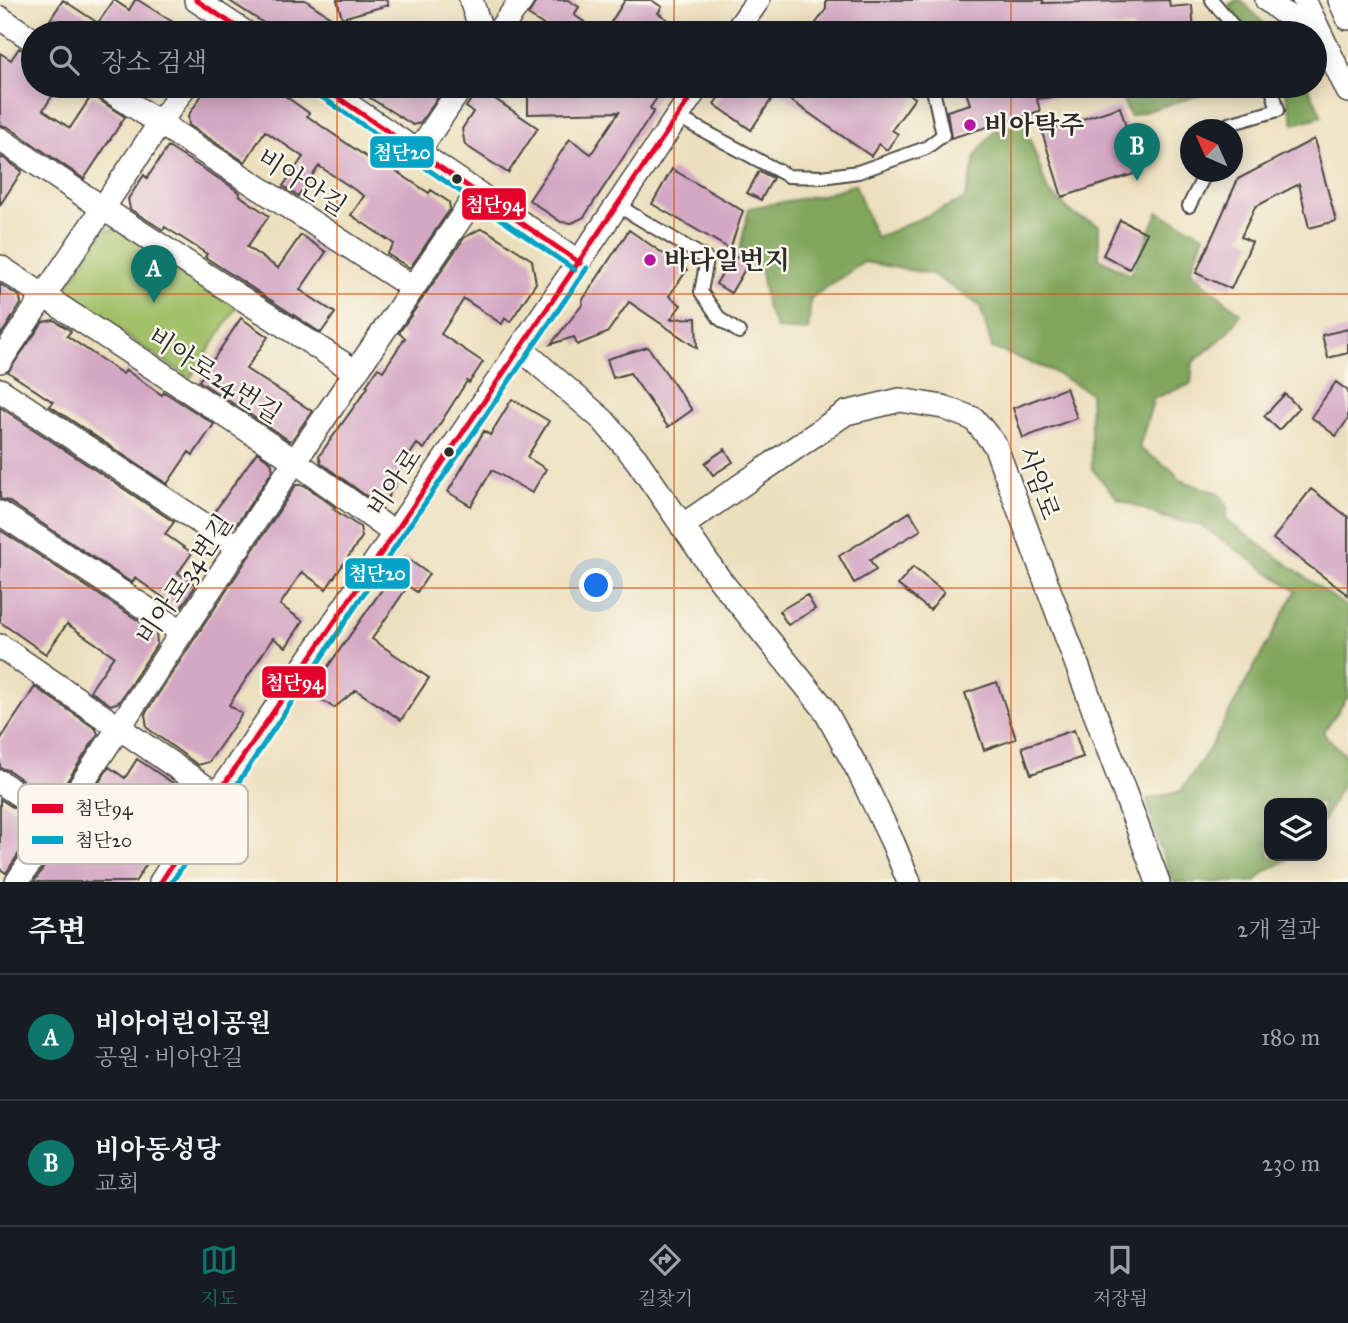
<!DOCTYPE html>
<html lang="ko">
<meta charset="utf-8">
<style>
body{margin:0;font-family:"IM FELL Great Primer","Noto Serif KR",serif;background:#242831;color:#f1f3f6}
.controls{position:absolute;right:21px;bottom:21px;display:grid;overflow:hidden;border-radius:14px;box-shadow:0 4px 18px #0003}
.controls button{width:63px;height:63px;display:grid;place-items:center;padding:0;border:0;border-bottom:2px solid #363941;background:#171b24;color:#f1f3f6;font:35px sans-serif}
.compass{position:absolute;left:1180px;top:119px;width:63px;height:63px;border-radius:50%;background:#171b24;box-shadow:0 4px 18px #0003;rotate:315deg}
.you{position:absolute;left:597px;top:586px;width:24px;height:24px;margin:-18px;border:5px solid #fff;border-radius:50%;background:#1a73e8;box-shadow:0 0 0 10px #1a73e833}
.badge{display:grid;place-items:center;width:46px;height:46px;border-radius:50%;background:#0f766e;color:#fff;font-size:23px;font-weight:700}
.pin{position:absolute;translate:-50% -58px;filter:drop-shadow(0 2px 4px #0008)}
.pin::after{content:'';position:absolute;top:37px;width:24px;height:21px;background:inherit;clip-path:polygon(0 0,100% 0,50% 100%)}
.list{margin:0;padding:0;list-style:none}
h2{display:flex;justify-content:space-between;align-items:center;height:91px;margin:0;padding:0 28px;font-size:30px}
h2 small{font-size:23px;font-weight:400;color:#9ea1a6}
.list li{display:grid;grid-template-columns:46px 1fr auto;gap:21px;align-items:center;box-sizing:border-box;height:126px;padding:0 28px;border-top:2px solid #363941}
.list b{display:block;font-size:26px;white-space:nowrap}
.list p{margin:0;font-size:23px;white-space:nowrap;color:#9ea1a6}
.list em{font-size:23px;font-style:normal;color:#9ea1a6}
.icon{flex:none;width:38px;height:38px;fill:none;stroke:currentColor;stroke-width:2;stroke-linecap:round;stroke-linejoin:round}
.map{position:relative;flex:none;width:1348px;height:882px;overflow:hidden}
.search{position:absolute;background:#171b24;box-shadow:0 4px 18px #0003;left:21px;right:21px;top:21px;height:77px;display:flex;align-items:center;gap:18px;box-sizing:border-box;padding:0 24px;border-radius:38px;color:#9ea1a6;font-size:26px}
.sheet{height:343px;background:#171b24}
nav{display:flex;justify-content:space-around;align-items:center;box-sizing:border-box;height:98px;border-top:2px solid #363941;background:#171b24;font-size:19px;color:#9ea1a6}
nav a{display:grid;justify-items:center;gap:4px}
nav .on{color:#0f766e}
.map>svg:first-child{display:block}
.green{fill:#a1c068;stroke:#66764a;stroke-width:2}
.forest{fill:#80a65c;stroke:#566844;stroke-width:2}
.building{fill:#d4a8c4}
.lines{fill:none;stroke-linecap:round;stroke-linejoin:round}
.service-casing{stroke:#484641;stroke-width:16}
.minor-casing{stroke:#484641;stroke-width:26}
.service{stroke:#fff;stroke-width:12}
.minor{stroke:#fff;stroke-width:23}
.bus-1-casing{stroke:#fbf7ec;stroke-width:10}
.bus-2-casing{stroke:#fbf7ec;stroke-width:10}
.bus-1{stroke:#e4002b;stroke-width:5}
.bus-2{stroke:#02a3c6;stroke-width:5}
.grid{fill:none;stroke:#d5540f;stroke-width:2;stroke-opacity:0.55}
.poi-dot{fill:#b5179e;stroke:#fbf7ec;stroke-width:2.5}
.bus-dot{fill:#2b2b2b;stroke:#fbf7ec;stroke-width:2.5}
.labels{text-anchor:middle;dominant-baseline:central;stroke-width:5;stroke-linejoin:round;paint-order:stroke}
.poi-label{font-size:26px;font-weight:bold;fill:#2b2b2b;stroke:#fbf7ec;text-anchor:start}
.street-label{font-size:26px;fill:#2b2b2b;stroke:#fbf7ec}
.key{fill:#fbf7ec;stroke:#bdbab2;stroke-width:2}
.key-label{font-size:19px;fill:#2b2b2b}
.line-badge{stroke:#fbf7ec;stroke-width:2.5}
.badge-label{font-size:19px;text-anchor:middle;font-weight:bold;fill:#fff}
</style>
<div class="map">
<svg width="1348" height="882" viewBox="0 0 1348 882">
<rect width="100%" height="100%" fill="#fbf7ec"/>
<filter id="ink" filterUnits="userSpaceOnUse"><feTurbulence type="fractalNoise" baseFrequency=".0143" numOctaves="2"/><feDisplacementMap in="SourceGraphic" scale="14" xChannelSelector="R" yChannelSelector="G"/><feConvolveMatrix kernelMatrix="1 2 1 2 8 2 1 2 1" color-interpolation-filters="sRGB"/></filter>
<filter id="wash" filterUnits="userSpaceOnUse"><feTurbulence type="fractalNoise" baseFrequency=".00686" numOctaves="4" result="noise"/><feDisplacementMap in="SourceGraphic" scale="28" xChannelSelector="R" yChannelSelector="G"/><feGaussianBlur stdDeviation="1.57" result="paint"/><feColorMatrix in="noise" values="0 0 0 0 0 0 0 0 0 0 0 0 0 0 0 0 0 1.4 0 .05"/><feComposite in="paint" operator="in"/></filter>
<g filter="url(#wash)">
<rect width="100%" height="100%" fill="#ecdfbd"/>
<!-- green -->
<path class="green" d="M120 229 237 307 190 378 71 299 67 287 104 230Z"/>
<!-- forest -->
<path class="forest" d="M1236 0H1241L1273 33H1247L1236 20 1229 5Z
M1136 86H1230L1130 116 1119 91Z
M1284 86H1308L1322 116 1294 124Z
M1024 122 1048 191 1076 216 1099 225V258L1131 275 1158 212 1204 235 1191 271 1241 314 1227 334 1193 362 1191 384 1154 398 1139 448 1172 470 1180 480 1218 493 1228 506 1226 520 1348 608V697L1323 733 1348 758V774L1322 823V803H1269V856H1294L1264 872 1256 882H1174L1157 840 1147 799 1181 791 1211 746 1296 591 1202 526 1163 517 1118 499 1092 469 1090 393 1050 370 992 348 980 306 932 274 864 262 811 298 808 331 777 329 767 309 761 271 739 254 749 208 822 195 855 184 876 238 965 199 976 155 994 131Z"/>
<g id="blocks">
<!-- building -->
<path class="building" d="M63 0 98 23 114 0 129 10 135 0H138L190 33H57L46 26Z
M228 0H305L335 20 322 23 338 33H279Z
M337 0H388V5L342 18Z
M537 0H568L579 7 574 15 601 33H556L528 15Z
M625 0H651L662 7 658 13 689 33H604Z
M826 0H1043V3L1169 0 1170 7 1192 5 1194 33H1133V27L1056 31V26L983 27V33H809L826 9Z
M19 48 33 57V86H59L43 110 70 128 92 95 125 117 84 179 8 127 0 125V53L11 60Z
M208 86H271L309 113 307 116 368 158 370 154 429 193 431 190 449 202 450 209 410 268 387 254 394 244 351 215 364 196 319 166 298 196 283 186 303 157 265 131 245 162 189 125 188 116Z
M351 86H421L438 97 420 123 413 125Z
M528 86H665L650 108 654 111 584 217 572 223 561 222 529 200 570 139 591 154 619 112 528 114Z
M727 86H897L915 98 892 130 898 134 887 150 879 144 871 156 777 91 751 130 714 104Z
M964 86H1067V95L1037 99 1040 111 951 138 947 111 970 104Z
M479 88 538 128 508 173 465 145 462 129 473 112 466 107Z
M1120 107 1140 172 1062 197 1042 132Z
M1314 139 1336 221 1309 228 1299 184 1255 207 1241 237 1252 242 1231 289 1196 273 1238 179Z
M168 147 229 185 240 193 239 195 269 216 247 247 278 268 301 235 326 252 300 290 335 313 321 333 205 257 207 254 165 227 163 230 130 209 128 199 144 175 147 178Z
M2 157 22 171 0 205V160Z
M672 169 743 211 730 249 652 204Z
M759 171 773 178 761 200 747 193Z
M1120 220 1147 233 1129 269 1103 255Z
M480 229 486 230 532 260 536 283 510 322 505 318 502 324 464 299 441 334 483 362 469 383 467 381 424 449 417 444 392 481 396 484 385 502 376 503 321 463 319 456 368 387 366 386 378 368 383 371 405 338 399 333 464 238Z
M629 230 687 270 669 296 681 305 671 319 696 318 697 348 629 302 607 333 577 345 574 337 551 344 583 304 582 301Z
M733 255 748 264 731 293 716 284Z
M0 284 20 297 21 304 0 336Z
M241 318 268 337 246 369 312 411 292 440 290 441 199 381Z
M54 320 71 331 67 336 123 374 126 370 162 395 164 392 214 424 193 455 189 452 167 484 50 406 53 402 8 372 43 322Z
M1348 329V353L1328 358 1322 335Z
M648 347 692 410 668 427 630 373 613 378 607 359Z
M1336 382 1348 391V419L1336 436 1311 417Z
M1066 388 1077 418 1023 438 1013 408Z
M1285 394 1299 408 1279 430 1264 416Z
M512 399 549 421 527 457 546 469 532 493 492 470 471 506 448 492 484 431 490 435Z
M0 407 174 522 165 534 192 553 178 573 196 585 180 609 135 578 132 583 8 501 0 499Z
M725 449 733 462 713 475 705 463Z
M257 452 271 462 273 470 236 525 231 526 213 514Z
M296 485H304L336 508 333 509 360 527 362 537 326 589 302 572 280 605 303 621 286 647 273 638 229 705 242 714 209 762 198 765 147 728 145 714Z
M1311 489 1348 517V595L1273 539Z
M910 512 921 530 870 560 876 570 854 583 839 556Z
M0 530 156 632 157 644 119 702 111 705 90 691 114 656 67 624 46 654 0 622Z
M405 557 429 574 417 592 408 586 372 639 429 678 401 720 356 690 334 708 310 692Z
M913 567 944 592 930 610 898 585Z
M807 595 815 609 788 625 779 611Z
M997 682 1016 739 984 750 965 693Z
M35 687 96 729 98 734 58 795 54 797H47L8 770 0 768V740Z
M1074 730 1083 757 1031 774 1022 747Z
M137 759 186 792 188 799 177 817 173 815 150 852 153 854 135 882H34L109 767 125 778Z
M0 799 34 821 35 829 6 873 0 869Z"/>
</g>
</g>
<g filter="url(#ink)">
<use href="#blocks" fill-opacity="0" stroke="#484641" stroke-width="2"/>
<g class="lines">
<defs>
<path id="service" d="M1212 0 1239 33
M676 116 788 176 822 177 858 172 926 148 943 135 934 94
M1227 130 1229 124 1278 110 1271 86
M617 205 707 259 701 292 720 319 739 332
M1189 206 1206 172"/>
<path id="minor" d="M196 0 246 33
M471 0 482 33
M1267 0 1294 21 1303 33
M1304 0 1348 91
M1340 0 1348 18
M0 18 33 40
M497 33 522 0
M735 33 758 0
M103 86 413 288
M321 86 580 263
M0 139 104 209 356 372
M417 153 462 86
M0 267 295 461 394 533
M520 348 603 420 636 459 720 580 823 707 859 772 893 843 909 882
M0 361 185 86
M0 390 239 548
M0 513 182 632
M682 526 846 413 900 400 943 407 974 419 995 445 1158 882
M0 646 217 795
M0 782 58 821
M17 882 295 461 477 194
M161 882 217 795 698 86"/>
</defs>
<!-- service casing -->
<use href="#service" class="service-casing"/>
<!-- minor casing -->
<use href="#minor" class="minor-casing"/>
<!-- service -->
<use href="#service" class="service"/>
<!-- minor -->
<use href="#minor" class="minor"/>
<defs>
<path id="bus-1" d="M196 0 246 33
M321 86 580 263
M161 882 217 795 698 86"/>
<path id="bus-2" d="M316 93 575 270
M172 882 401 538 587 268"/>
</defs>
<!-- bus-1 casing -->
<use href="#bus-1" class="bus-1-casing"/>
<!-- bus-2 casing -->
<use href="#bus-2" class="bus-2-casing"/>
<!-- bus-1 -->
<use href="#bus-1" class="bus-1"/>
<!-- bus-2 -->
<use href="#bus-2" class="bus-2"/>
</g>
</g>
<!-- grid -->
<path class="grid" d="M337 0V33M674 0V33M1011 0V33M337 86V882M674 86V882M1011 86V882M0 294H1348M0 588H1348"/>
<!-- markers -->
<g class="poi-dot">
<circle cx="970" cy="125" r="7"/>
<circle cx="650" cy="260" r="7"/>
</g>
<g class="bus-dot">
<circle cx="457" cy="179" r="6"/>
<circle cx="449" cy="452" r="6"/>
</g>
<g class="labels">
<!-- poi labels -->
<g class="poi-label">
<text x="984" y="125">비아탁주</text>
<text x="664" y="260">바다일번지</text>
</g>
<!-- street labels -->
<g class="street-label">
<text transform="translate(302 182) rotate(33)">비아안길</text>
<text transform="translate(215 375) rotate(33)">비아로24번길</text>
<text transform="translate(394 482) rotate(-56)">비아로</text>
<text transform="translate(1039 483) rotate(70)">사암로</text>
<text transform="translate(184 579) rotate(-56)">비아로34번길</text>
</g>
</g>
<!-- legend -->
<rect x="18" y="784" width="230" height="80" rx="10" class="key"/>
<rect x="32" y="804" width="31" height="9" fill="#e4002b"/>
<rect x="32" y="836" width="31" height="8" fill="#02a3c6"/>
<g class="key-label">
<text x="75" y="815">첨단94</text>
<text x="75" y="847">첨단20</text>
</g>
<g class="line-badge">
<rect x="369" y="135" width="66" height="34" rx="7" fill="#02a3c6"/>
<rect x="461" y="187" width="66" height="34" rx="7" fill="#e4002b"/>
<rect x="344" y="557" width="67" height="33" rx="7" fill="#02a3c6"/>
<rect x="261" y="665" width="66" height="34" rx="7" fill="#e4002b"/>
</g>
<g class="badge-label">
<text x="402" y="159">첨단20</text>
<text x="494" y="211">첨단94</text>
<text x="377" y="580">첨단20</text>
<text x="294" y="689">첨단94</text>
</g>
</svg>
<div class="controls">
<button><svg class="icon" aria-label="layers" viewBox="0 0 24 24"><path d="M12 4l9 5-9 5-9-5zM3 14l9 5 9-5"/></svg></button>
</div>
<svg class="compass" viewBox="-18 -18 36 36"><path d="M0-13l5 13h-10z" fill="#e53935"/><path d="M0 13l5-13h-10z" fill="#9ea1a6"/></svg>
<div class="you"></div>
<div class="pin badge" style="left:154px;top:303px">A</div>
<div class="pin badge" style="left:1137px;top:181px">B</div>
<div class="search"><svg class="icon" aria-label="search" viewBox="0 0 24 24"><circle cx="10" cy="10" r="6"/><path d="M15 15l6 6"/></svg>장소 검색</div>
</div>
<section class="sheet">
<h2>주변<small>2개 결과</small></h2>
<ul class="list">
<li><span class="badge">A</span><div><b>비아어린이공원</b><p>공원 · 비아안길</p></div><em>180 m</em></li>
<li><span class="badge">B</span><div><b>비아동성당</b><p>교회</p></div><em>230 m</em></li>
</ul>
</section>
<nav>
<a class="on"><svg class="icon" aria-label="map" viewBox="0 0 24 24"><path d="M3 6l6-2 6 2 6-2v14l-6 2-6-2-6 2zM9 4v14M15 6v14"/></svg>지도</a>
<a><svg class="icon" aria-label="directions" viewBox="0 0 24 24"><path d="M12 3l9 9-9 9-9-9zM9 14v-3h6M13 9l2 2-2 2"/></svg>길찾기</a>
<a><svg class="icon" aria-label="saved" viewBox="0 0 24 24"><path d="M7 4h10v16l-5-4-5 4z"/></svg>저장됨</a>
</nav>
